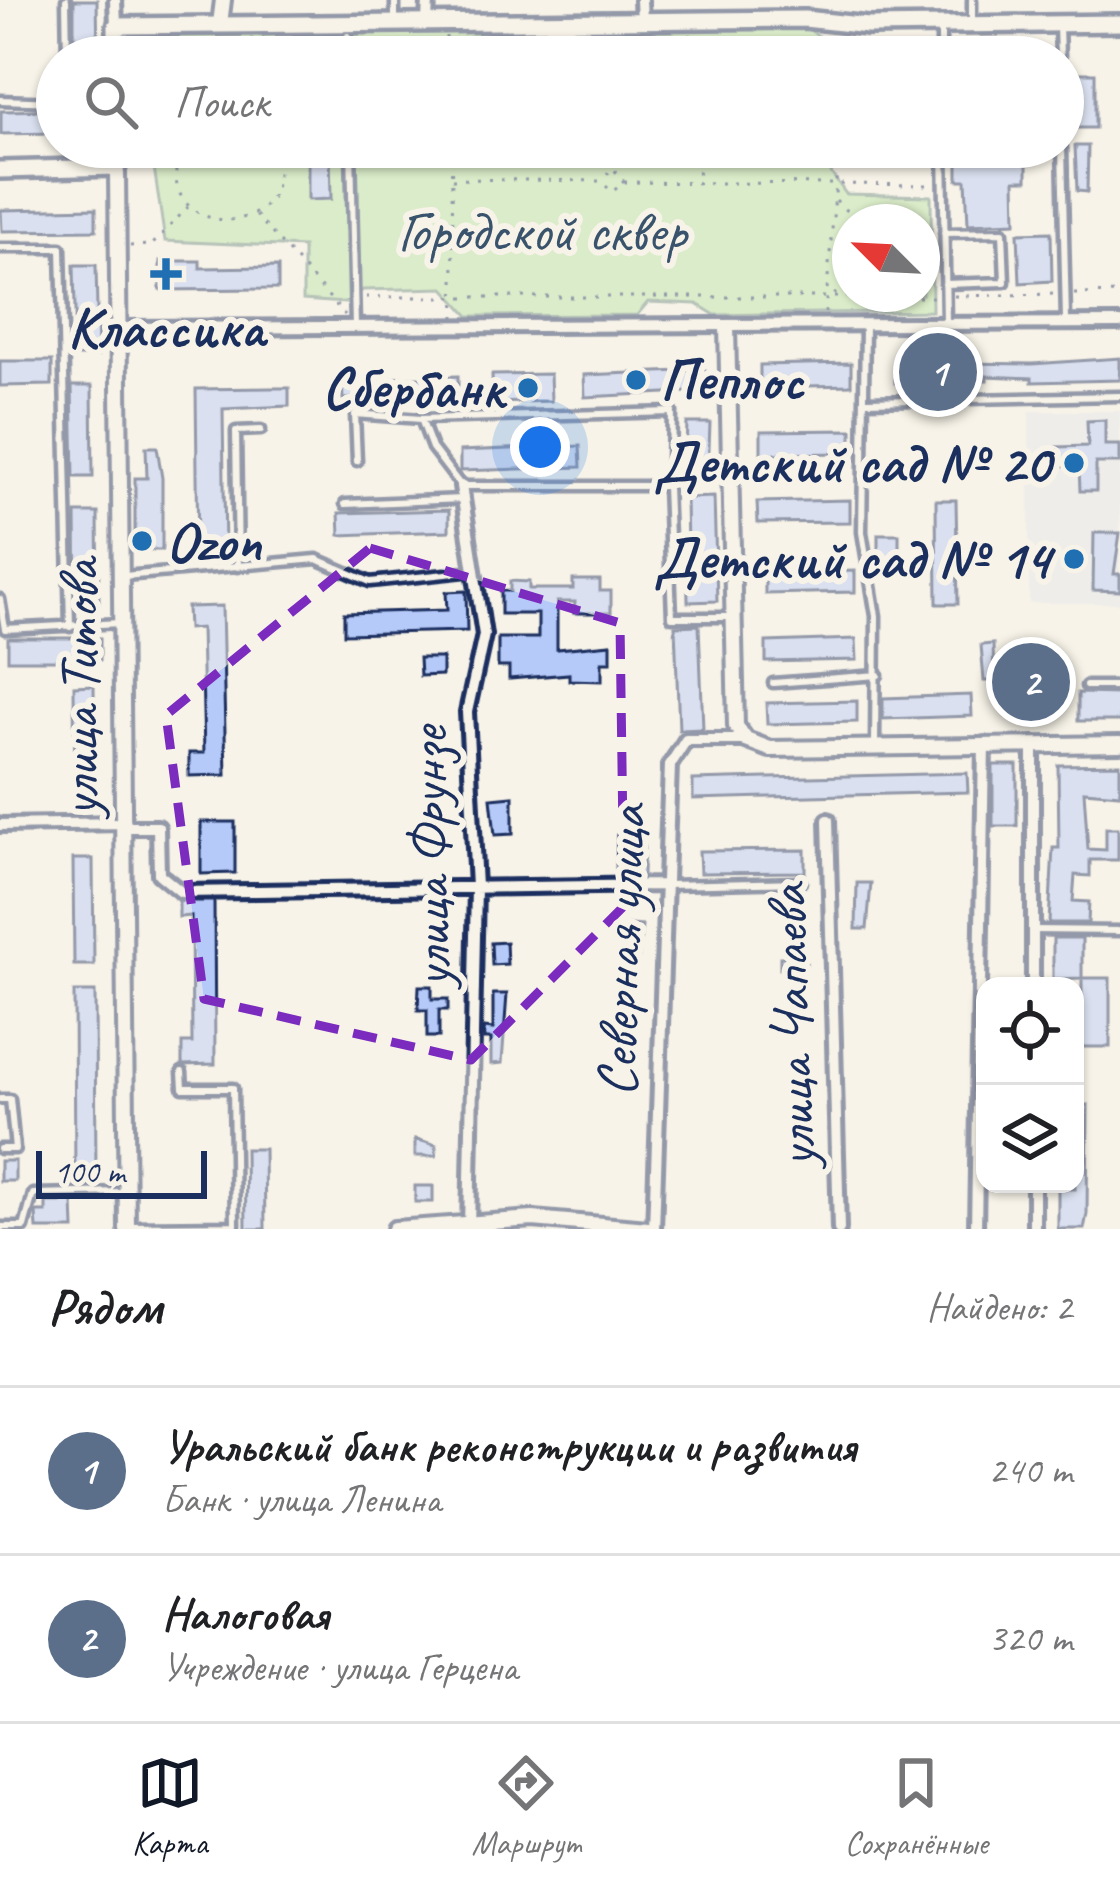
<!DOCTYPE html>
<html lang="ru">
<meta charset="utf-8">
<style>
body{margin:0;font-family:Caveat,sans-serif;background:#f2f2f2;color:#202124}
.controls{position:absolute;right:36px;bottom:36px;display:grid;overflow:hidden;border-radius:24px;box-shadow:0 3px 9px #0004}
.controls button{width:108px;height:108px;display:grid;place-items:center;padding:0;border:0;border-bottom:3px solid #e0e0e0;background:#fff;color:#202124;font:60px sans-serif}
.compass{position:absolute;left:832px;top:204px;width:108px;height:108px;border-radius:50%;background:#fff;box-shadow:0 3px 9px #0004;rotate:294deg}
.scale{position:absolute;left:36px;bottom:30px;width:171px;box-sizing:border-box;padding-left:12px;border:6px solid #1b2f5e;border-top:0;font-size:33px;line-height:42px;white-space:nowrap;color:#1b2f5e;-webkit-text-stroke:9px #f7f3e8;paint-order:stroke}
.you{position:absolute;left:540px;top:447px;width:42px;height:42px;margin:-30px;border:9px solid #fff;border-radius:50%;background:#1a73e8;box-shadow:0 0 0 18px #1a73e833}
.badge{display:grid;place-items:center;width:78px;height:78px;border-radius:50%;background:#111827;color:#fff;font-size:39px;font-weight:700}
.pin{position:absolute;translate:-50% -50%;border:6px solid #fff;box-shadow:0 3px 12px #0006}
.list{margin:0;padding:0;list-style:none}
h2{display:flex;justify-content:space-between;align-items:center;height:156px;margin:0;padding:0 48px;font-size:51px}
h2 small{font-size:39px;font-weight:400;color:#757577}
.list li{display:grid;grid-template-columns:78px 1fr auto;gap:36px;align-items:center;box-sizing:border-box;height:168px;padding:0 48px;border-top:3px solid #e0e0e0}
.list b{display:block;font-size:45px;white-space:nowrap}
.list p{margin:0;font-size:39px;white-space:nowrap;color:#757577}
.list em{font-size:39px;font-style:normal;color:#757577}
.icon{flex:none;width:66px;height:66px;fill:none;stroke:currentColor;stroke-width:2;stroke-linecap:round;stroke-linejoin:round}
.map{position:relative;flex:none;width:1120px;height:1229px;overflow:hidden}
.search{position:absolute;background:#fff;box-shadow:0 3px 9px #0004;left:36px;right:36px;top:36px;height:132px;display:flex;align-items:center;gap:30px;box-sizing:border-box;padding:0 42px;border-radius:66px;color:#757577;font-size:45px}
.sheet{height:492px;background:#fff}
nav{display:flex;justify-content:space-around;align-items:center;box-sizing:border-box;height:168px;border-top:3px solid #e0e0e0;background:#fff;font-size:33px;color:#757577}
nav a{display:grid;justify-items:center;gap:6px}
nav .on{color:#111827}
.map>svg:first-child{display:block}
.built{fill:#e3e7ed}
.green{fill:#b6e5a4;stroke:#688a81;stroke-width:3;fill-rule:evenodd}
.building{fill:#b5caf9;stroke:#1b2f5e;stroke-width:3}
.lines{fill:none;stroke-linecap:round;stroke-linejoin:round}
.service-casing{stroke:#1b2f5e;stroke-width:15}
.minor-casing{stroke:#1b2f5e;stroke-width:20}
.tertiary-casing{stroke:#1b2f5e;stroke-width:22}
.secondary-casing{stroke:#1b2f5e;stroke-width:24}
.path{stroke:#1b2f5e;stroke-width:3;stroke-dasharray:3 9;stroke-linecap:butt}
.service{stroke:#f7f3e8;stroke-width:6}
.minor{stroke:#f7f3e8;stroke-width:10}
.tertiary{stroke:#f7f3e8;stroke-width:14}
.secondary{stroke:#f7f3e8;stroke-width:15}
.marked{fill:none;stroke:#7b2cbf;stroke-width:9;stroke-dasharray:24 15;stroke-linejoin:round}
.poi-dot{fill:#1f6fb2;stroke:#f7f3e8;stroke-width:4.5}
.labels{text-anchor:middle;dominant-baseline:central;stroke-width:12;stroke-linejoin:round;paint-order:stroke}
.park-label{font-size:57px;fill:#3a536c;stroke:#f7f3e8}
.poi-label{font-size:57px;font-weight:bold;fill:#1b2f5e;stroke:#f7f3e8;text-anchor:end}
.street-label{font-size:57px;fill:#1b2f5e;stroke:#f7f3e8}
</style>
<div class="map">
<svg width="1120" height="1229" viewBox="0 0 1120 1229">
<rect width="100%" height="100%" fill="#f7f3e8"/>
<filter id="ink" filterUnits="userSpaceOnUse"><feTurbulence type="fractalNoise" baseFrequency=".00833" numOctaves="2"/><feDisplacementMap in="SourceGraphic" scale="24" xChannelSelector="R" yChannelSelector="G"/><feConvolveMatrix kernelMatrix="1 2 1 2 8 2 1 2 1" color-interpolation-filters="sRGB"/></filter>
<g filter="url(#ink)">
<!-- built -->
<path class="built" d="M1029 411H1120V603H1029Z"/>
<!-- green -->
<path class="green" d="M804 26 838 50V57H139L135 34Z
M151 147H832L831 173 846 194 931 196 932 311 715 315 697 304 648 302 637 315 469 316 444 288 363 290 345 303 303 300V247L165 241ZM850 222H922V294H850Z"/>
<!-- building -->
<path class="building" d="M74 0H97L98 57H74Z
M1077 73H1095V128H1076Z
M57 110V133L1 134V111Z
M1075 146H1088L1087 192 1077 191Z
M308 147H330L331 199 308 200Z
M1027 149V180H1015L1016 222 968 224 966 180H958V150Z
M96 208V230L2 231 1 210Z
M1051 232 1052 281 1020 283 1018 233Z
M160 261H200V268L278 267V289L160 290Z
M74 265H96L98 356H76Z
M1120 358V380L1032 382V378L987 376V380L895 383V362L1032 364Z
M0 361H52V385L0 386Z
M851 363V385L760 387V365Z
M705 370 706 391 585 397 584 375Z
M550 374 551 401 493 403 492 375Z
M458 376V396L343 399 342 379Z
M72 386H92L93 477H74Z
M269 388H289V406L223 409 225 556H198L196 389Z
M1105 420V445H1120V463H1096V491H1080L1079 466 1058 467 1057 447 1088 446 1087 421Z
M687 423H710L708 475H685Z
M852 430V453L761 454V431Z
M580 446 581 467 460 471V451Z
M146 447H157L162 478V550H135V478H147Z
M714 497 717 601 688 602 686 498Z
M850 500V522L758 523 757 502Z
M936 500H956L958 604H937Z
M449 510V531L340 535 339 513Z
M76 513H98L99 604H77Z
M1094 533H1120L1114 574H1120V591L1093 590Z
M878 534H899V560H878Z
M855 571V592L765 594V573Z
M573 580H600V591H611V613H574L575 602H557V649L611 644V662H602V681L569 680V674L509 679V667H498V638H538V614H501V591H510V581L529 582V589H573Z
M466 591 467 631 344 634V613L447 610 446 592Z
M222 606 226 775 189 776V753H204L201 628 188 629 187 607Z
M699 625 703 729 679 730 675 626Z
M8 638H100V660H8Z
M856 639 857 660 766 662V642Z
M993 644 994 681H984L981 645Z
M1045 652 1053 692 1010 693 1016 653Z
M419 658H442V675L420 676Z
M94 685 95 800H75L74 686Z
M1078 693 1120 694V721H1078Z
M971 695 972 716 883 719V698Z
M857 701V722L767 724 766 703Z
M1120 764V794L1084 791 1088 849 1106 850V828H1118V860H1090V876L1075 875 1073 901 1089 902 1088 923H1049L1053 848H1059L1058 765Z
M993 765H1017V826H993Z
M967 773 968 792 693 799V780Z
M513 796V834L495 835 491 798Z
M201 822H235V873L201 874Z
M617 835 644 836 643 876 616 875Z
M805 850V872L700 873 699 851Z
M73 859H93L94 965H74Z
M857 883H871L867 929H856Z
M179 901H214L215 1064 182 1065V1043H192L191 916 179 917Z
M629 925 642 926 639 956 624 955Z
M1053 938H1082V978L1053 979Z
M506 942 507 964 492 965 491 943Z
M780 957H806V969H780Z
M1082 978H1110V1047H1082Z
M419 986H432V999H448V1010H439V1037H427V1010H418Z
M74 992H95L96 1183H75Z
M493 994H507L502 1063 491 1064V1039H484V1028L493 1029Z
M1075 1105H1088L1087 1214 1084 1229H1058V1189H1075Z
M415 1139 436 1145V1156H415Z
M245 1149H264L265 1229H246Z
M0 1161H15V1181H0Z
M415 1186H433V1202H415Z
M46 1202H73L74 1229H37L36 1212H46Z"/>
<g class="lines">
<defs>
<path id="service" d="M66 0 67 57
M972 0V20
M395 19V0
M1059 25 1060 57
M941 26V57
M348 36V57
M0 100 57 102
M351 147 355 327
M943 147 946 322
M1062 147 1066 320
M944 233 1003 232 1005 282 945 284
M0 248H61L70 627
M865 327 862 532 876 616 875 746
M867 401 1120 396
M421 419 432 448 461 486H667L672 617H731
M357 461 355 414 421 419 672 412 671 465
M345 504 462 499
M238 567 236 431 261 430
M124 576 317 559 370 582 474 571
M0 599 5 629 120 623
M773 683 878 675
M1086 686H1120
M667 885 801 882
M1033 930 1120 931
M0 1099H10L15 1149H0
M130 1226 235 1225 233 1088H183L182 1072
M0 1227H24L33 1194 124 1192"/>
<path id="minor" d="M115 0 116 26
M641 0 642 20
M427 22 428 0
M120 328 1120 323
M461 486 484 635 467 712 476 887 469 1229
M1033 744V986
M828 820 839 1229
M0 825 126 823
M126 827H158L159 874 181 892 663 885
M1034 1184V1229
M654 1229 670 765 686 740H746
M976 1229 984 744"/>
<path id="tertiary" d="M220 24 223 0
M117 173 127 1229
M727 327 736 726 746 740 770 749 1120 744
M395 1229 533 1219 648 1229"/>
<path id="secondary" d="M116 57V26L805 19 868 26 1120 23
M0 170 117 167"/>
</defs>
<!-- service casing -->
<use href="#service" class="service-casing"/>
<!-- minor casing -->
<use href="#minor" class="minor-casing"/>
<!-- tertiary casing -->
<use href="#tertiary" class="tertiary-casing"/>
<!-- secondary casing -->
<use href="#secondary" class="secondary-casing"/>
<!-- path -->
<path class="path" d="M690 34 692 57
M446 36 447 57
M130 42 264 39
M154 45 155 57
M324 57 337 45
M847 57 849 34
M182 147C142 243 311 245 272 147
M451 147 455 318
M697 147 699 181
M130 165 175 162
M452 179 601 181 612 192 624 182 613 168 601 181
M624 182 935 185
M836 200 857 222
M256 215 345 315
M907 222 917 213
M130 246 152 245 188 207
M1074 294 1120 293
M834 295 850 279
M954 296 1058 294
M366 297H938
M825 313 839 147"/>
<!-- service -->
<use href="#service" class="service"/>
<!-- minor -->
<use href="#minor" class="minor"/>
<!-- tertiary -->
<use href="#tertiary" class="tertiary"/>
<!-- secondary -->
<use href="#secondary" class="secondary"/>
</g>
</g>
<!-- marked area -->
<path d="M0 0H1120V1229H0ZM370 548 620 623 624 906 471 1060 204 999 166 715Z" fill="#f7f3e8" fill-opacity=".55" fill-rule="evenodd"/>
<path class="marked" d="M370 548 620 623 624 906 471 1060 204 999 166 715Z"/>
<!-- markers -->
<g class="poi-dot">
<path d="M160 256h12v12h12v12h-12v12h-12v-12h-12v-12h12z"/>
<circle cx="636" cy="380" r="12"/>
<circle cx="528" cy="388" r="12"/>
<circle cx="1074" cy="463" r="12"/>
<circle cx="142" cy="541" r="12"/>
<circle cx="1074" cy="559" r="12"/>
</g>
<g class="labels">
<!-- park labels -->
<g class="park-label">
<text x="542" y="231">Городской сквер</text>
</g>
<!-- poi labels -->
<g class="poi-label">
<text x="166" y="328" text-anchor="middle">Классика</text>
<text x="660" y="380" text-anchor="start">Пеплос</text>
<text x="504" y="388">Сбербанк</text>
<text x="1050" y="463">Детский сад № 20</text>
<text x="166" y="541" text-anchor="start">Ozon</text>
<text x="1050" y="559">Детский сад № 14</text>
</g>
<!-- street labels -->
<g class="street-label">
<text transform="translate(79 688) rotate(-90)">улица Титова</text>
<text transform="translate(429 857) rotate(-91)">улица Фрунзе</text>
<text transform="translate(621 951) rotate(-88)">Северная улица</text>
<text transform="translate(791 1026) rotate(-92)">улица Чапаева</text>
</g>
</g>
</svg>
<div class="controls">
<button><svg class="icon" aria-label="locate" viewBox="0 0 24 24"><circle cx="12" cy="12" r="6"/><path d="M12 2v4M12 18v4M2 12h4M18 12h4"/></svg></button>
<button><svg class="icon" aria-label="layers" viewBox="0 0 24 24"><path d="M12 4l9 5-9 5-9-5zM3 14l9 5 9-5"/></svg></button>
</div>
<svg class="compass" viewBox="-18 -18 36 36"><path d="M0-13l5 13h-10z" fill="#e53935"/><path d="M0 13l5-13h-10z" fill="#757577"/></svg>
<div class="scale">100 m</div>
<div class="you"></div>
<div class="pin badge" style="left:938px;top:372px;background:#5c6f8a">1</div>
<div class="pin badge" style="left:1031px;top:682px;background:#5c6f8a">2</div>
<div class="search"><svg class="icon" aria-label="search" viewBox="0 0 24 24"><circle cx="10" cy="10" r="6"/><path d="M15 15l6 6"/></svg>Поиск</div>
</div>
<section class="sheet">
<h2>Рядом<small>Найдено: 2</small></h2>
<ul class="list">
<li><span class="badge" style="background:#5c6f8a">1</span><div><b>Уральский банк реконструкции и развития</b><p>Банк · улица Ленина</p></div><em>240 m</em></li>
<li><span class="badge" style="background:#5c6f8a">2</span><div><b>Налоговая</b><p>Учреждение · улица Герцена</p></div><em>320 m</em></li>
</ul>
</section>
<nav>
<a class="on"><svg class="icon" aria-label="map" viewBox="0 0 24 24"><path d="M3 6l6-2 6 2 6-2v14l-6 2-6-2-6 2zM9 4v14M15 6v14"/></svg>Карта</a>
<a><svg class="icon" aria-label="directions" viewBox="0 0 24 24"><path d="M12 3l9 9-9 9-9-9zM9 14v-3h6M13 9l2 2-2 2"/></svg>Маршрут</a>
<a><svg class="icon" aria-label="saved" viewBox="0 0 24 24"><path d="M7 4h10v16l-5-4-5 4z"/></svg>Сохранённые</a>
</nav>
